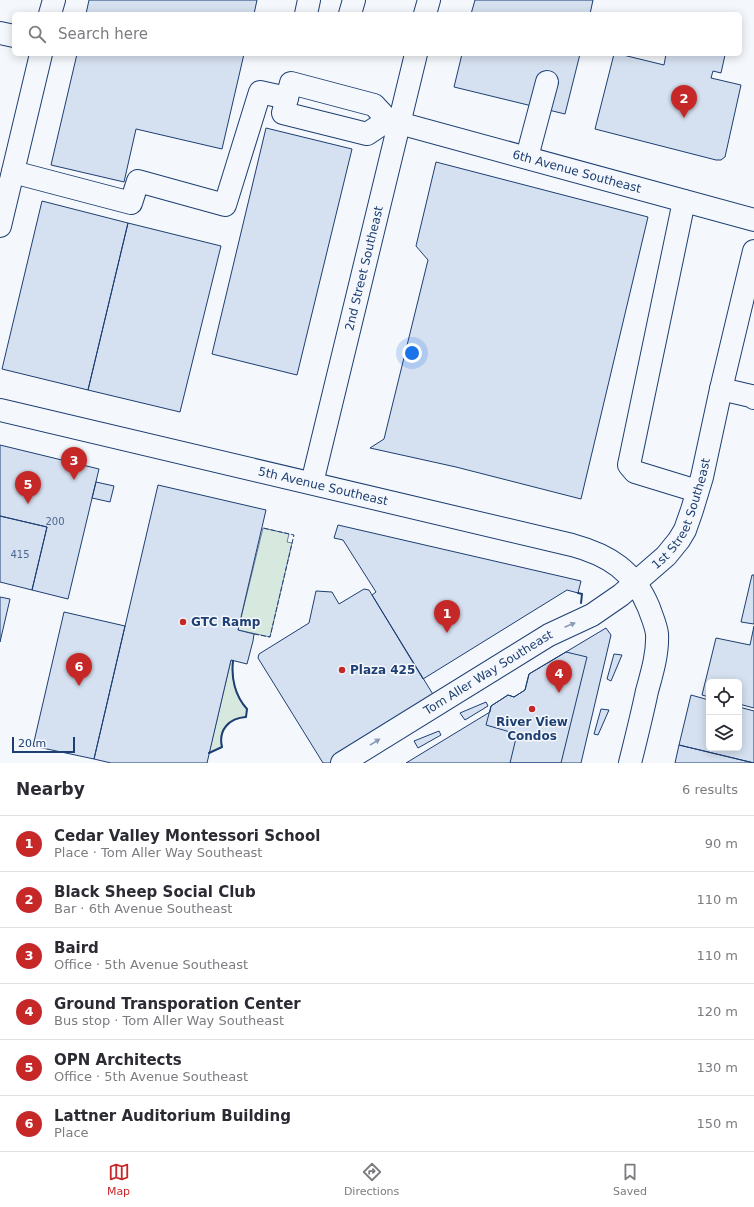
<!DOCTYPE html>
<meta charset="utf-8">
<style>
body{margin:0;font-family:"DejaVu Sans",sans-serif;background:#f2f2f3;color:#2b2b33}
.controls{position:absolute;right:12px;bottom:12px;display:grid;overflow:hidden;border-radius:6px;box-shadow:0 2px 10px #0003}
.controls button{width:36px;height:36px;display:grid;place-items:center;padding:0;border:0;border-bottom:1px solid #e1e1e2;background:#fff;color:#2b2b33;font:20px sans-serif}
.scale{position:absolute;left:12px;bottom:10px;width:63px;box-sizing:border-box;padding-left:4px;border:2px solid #1d3f73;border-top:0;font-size:11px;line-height:14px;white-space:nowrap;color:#1d3f73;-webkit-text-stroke:3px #f4f7fb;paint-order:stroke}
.you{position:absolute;left:412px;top:353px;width:14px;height:14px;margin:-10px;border:3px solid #fff;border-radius:50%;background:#1a73e8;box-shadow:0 0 0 6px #1a73e833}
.badge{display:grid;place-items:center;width:26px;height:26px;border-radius:50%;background:#c62828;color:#fff;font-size:13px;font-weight:700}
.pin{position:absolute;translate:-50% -33px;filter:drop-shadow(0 1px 2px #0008)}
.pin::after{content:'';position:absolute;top:21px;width:14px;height:12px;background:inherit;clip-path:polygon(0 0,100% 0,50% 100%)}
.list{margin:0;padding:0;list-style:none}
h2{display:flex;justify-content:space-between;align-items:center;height:52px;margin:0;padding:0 16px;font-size:17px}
h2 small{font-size:13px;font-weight:400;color:#7c7c81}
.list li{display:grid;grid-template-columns:26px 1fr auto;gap:12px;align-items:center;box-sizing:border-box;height:56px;padding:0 16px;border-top:1px solid #e1e1e2}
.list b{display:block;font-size:15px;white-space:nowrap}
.list p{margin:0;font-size:13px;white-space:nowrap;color:#7c7c81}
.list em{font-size:13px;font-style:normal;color:#7c7c81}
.icon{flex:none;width:22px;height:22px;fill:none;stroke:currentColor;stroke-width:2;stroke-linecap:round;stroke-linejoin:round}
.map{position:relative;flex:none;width:754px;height:763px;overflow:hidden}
.search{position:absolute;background:#fff;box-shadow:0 2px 10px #0003;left:12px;right:12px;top:12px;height:44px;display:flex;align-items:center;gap:10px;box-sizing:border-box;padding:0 14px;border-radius:6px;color:#7c7c81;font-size:15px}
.sheet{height:388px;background:#fff}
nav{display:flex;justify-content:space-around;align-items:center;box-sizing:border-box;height:56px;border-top:1px solid #e1e1e2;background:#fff;font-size:11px;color:#7c7c81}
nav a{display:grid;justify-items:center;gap:2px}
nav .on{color:#c62828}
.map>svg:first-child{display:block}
.green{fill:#d7e8df;stroke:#687fa3}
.building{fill:#d5e0f0;stroke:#1d3f73}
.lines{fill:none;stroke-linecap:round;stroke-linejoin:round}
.minor-casing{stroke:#1d3f73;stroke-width:24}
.minor{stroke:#f4f7fb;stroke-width:22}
.fence{stroke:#1d3f73;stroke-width:1;stroke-dasharray:5 2;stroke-linecap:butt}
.wall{stroke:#1d3f73;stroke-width:2}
.oneway{fill:#889bb7}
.poi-dot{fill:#c62828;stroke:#f4f7fb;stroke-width:1.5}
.labels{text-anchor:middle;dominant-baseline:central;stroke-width:3;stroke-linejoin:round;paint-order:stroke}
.number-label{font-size:10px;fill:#4b6792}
.street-label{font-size:12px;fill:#1d3f73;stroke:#f4f7fb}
.poi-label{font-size:12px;font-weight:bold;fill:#1d3f73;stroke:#f4f7fb;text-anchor:start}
</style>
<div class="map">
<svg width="754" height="763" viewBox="0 0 754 763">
<rect width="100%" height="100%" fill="#f4f7fb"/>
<!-- green -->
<path class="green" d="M263 528 289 534 287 542 292 543 270 637 238 630Z
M231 660 233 661C231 678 235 695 247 709L246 717C229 718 218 730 222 747L209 753Z"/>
<!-- building -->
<path class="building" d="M89 0H257L254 14H86Z
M475 0H593L590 14H471Z
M77 54H244L222 149 136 129 124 182 51 165Z
M462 54H580L565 114 454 87Z
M614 54H619L664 65 666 54 725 55 721 73 713 71 711 78 741 85 725 157 721 160H716L595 129Z
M266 128 352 149 297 375 212 354Z
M436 162 648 217 581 499 456 467 370 448 384 439 428 260 416 246Z
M42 201 128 223 88 390 2 369Z
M128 223 221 246 180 412 88 390Z
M0 445 99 469 68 599 32 590 47 527 0 516Z
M96 482 114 486 110 502 92 498Z
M158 485 266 510 238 630 254 634 253 641 247 664 231 660 207 763H111L94 759Z
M0 516 47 527 32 590 0 582Z
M338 525 581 581 578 593 567 590 423 679 372 595 376 592 343 540 334 538Z
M752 575H754V624L741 622Z
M364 589 369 590 434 696 432 700 330 763H323L258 658 259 654 309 623 316 591 332 592 339 604Z
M0 597 10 599 0 642Z
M64 612 125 626 94 759 33 746Z
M754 626V708L739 704V682H709V697L702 695 716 638 750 645Z
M606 628 611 635 581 763H406L490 712 491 706 508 695 514 697 525 690 529 674Z
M566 652 587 657 561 763H510L517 734 486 725 491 706 508 695 514 697 525 690 529 674Z
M614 654 622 655 611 681 607 679Z
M691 695 709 700V748H739V707L754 711V763L679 745Z
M486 702 488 706 465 720 460 713Z
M601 709 609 710 598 735 594 734Z
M439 731 441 735 418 748 414 741Z
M679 745 754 763H675Z"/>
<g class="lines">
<defs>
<g id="minor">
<path d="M50 14 54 0"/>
<path d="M306 14 309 0"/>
<path d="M350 14 354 0"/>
<path d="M425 14 429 0"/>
<path d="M0 33 14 36"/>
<path id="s1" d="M388 120 367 134 283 113 291 83 374 105 388 120 754 220"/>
<path d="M527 157 547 82"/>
<path d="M13 172 131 203 138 181 225 205 260 92 287 98"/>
<path d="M684 201 629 465 635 472 697 491"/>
<path d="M0 226 41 54"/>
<path d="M721 389 751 396 754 398"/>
<path id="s2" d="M0 410 572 545C609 555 634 571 649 608 652 617 656 625 657 634 658 653 652 673 647 691 642 715 636 739 630 763"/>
<path id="s3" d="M312 483 416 54"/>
<path id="s4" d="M342 763 549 635 592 615 621 595 666 556 679 540 685 530 692 510 702 477 721 389 754 251"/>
</g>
</defs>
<!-- minor casing -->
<use href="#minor" class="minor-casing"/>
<!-- minor -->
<use href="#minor" class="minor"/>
<!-- fence -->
<path class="fence" d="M254 634 270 637 294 535 263 528"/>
<!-- wall -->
<path class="wall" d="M578 593 582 594 581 603
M209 753 222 747C218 730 229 718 246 717L247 709C235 696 231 678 233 661"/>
</g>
<!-- one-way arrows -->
<defs><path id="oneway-solid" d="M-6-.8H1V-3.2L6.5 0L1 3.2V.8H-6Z"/></defs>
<g class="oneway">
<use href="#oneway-solid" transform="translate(570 625) rotate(-23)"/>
<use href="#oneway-solid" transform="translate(375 742) rotate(-32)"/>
</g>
<!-- markers -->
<g class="poi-dot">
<circle cx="183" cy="622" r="4"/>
<circle cx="342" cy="670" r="4"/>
<circle cx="532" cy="709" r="4"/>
</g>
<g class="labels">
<!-- number labels -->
<g class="number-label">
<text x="55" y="521">200</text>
<text x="20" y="554">415</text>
</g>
<!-- street labels -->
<g class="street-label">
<text stroke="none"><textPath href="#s1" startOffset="445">6th Avenue Southeast</textPath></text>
<text stroke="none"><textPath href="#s3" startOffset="221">2nd Street Southeast</textPath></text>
<text stroke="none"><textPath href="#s2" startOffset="332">5th Avenue Southeast</textPath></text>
<text stroke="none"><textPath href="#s4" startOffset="431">1st Street Southeast</textPath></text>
<text stroke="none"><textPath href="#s4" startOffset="172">Tom Aller Way Southeast</textPath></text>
</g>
<!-- poi labels -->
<g class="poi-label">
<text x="191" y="622">GTC Ramp</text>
<text x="350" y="670">Plaza 425</text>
<text x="532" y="722" text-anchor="middle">River View<tspan x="532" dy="14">Condos</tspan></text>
</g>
</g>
</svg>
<div class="controls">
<button><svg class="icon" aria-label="locate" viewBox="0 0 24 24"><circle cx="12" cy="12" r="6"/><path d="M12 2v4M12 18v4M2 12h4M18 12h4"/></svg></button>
<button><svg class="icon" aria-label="layers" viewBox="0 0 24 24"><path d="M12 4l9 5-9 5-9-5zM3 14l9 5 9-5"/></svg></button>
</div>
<div class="scale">20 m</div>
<div class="you"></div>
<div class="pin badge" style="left:447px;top:633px">1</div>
<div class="pin badge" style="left:684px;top:118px">2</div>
<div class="pin badge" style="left:74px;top:480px">3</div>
<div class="pin badge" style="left:559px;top:693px">4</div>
<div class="pin badge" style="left:28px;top:504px">5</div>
<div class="pin badge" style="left:79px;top:686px">6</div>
<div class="search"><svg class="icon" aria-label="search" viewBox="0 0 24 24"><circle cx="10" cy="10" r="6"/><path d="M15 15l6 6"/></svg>Search here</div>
</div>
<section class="sheet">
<h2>Nearby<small>6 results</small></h2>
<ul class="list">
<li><span class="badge">1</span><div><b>Cedar Valley Montessori School</b><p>Place · Tom Aller Way Southeast</p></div><em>90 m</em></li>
<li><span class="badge">2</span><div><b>Black Sheep Social Club</b><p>Bar · 6th Avenue Southeast</p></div><em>110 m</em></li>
<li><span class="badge">3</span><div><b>Baird</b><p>Office · 5th Avenue Southeast</p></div><em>110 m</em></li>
<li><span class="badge">4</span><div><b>Ground Transporation Center</b><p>Bus stop · Tom Aller Way Southeast</p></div><em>120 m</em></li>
<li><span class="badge">5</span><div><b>OPN Architects</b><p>Office · 5th Avenue Southeast</p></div><em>130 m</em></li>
<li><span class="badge">6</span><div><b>Lattner Auditorium Building</b><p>Place</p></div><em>150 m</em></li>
</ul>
</section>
<nav>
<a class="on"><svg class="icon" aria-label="map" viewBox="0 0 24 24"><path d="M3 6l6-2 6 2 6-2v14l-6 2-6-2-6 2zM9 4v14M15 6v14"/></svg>Map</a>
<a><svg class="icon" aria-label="directions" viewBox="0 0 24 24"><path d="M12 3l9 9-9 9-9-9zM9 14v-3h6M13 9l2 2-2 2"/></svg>Directions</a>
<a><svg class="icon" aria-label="saved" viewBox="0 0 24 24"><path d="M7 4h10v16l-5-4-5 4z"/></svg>Saved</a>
</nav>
